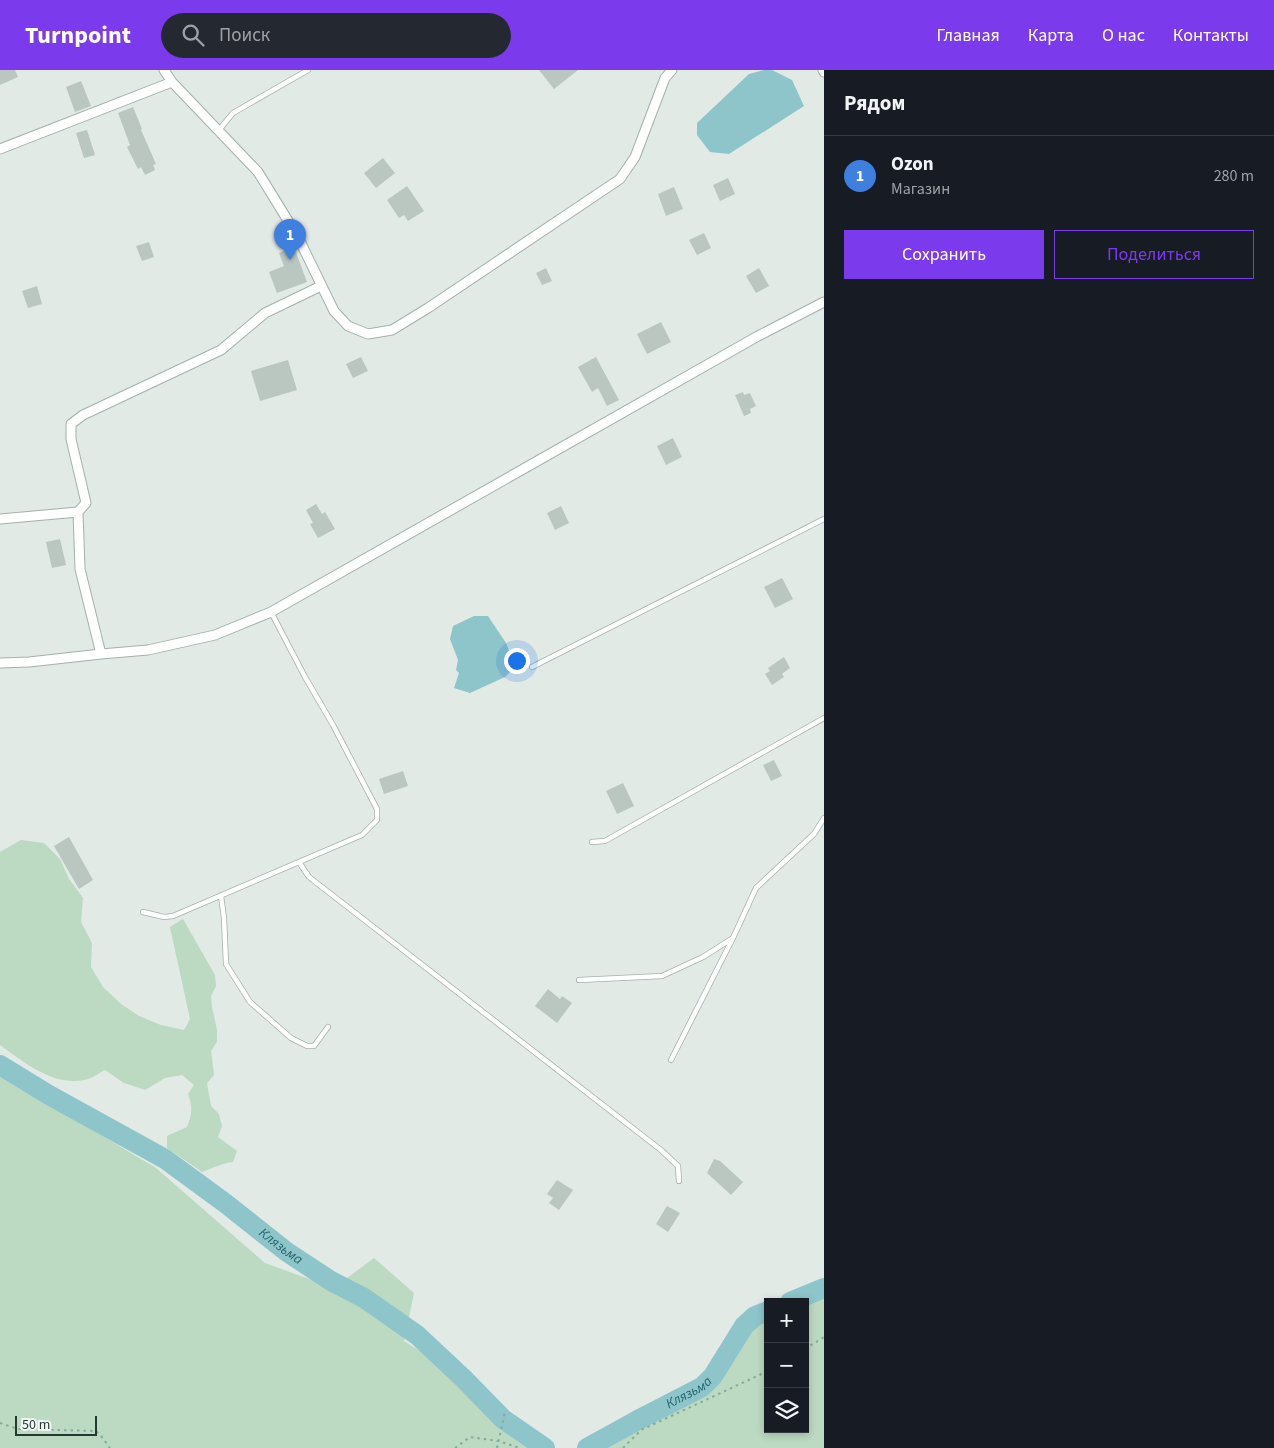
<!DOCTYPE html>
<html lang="ru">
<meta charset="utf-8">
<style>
body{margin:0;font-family:"Source Sans 3",sans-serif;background:#242831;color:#f1f3f6}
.controls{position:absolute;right:15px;bottom:15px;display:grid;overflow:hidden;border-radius:0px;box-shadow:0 2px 8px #0003}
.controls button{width:45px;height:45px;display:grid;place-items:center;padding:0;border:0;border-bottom:1px solid #363941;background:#171b24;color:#f1f3f6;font:25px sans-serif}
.scale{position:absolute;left:15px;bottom:12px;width:82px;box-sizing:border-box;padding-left:5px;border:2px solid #233932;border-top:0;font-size:14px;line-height:18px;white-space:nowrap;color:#233932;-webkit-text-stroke:4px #f1f7f4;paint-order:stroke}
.you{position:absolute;left:516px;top:590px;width:18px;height:18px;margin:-12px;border:4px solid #fff;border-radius:50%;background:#1a73e8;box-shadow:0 0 0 8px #1a73e833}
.badge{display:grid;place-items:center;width:32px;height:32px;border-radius:50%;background:#7c3aed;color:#fff;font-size:16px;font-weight:700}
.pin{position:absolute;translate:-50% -41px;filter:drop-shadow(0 1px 2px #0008)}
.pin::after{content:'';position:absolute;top:26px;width:18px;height:15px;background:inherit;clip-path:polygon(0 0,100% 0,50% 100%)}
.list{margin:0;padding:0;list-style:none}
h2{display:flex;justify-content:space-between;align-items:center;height:65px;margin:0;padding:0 20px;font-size:21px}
h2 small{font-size:16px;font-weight:400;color:#9ea1a6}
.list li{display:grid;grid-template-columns:32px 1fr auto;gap:15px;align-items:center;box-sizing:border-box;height:80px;padding:0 20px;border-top:1px solid #363941}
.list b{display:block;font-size:19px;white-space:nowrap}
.list p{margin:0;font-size:16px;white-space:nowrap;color:#9ea1a6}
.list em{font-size:16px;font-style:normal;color:#9ea1a6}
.actions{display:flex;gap:10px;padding:15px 20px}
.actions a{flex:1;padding:11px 0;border:1px solid #7c3aed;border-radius:0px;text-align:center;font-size:18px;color:#7c3aed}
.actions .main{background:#7c3aed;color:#fff}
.icon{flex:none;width:28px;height:28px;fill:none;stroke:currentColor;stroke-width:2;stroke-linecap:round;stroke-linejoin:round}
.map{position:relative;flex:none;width:824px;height:1378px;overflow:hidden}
header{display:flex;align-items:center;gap:30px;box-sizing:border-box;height:70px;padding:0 25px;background:#7c3aed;color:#fff}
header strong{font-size:24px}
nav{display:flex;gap:28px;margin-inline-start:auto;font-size:18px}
.search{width:350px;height:45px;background:#242831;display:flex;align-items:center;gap:12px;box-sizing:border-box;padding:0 18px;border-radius:28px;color:#9ea1a6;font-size:19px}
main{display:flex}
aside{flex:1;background:#171b24}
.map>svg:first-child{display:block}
.green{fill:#bcd9c2}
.water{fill:#8ec5ca}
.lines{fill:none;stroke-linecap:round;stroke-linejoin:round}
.river{stroke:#8ec5ca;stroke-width:20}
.building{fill:#bac7c1}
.lane-casing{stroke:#a4b1ac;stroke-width:6}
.street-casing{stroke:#a4b1ac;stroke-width:11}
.path{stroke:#84ab9c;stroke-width:2;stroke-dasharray:2.5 4;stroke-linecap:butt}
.lane{stroke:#fff;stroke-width:4.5}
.street{stroke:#fff;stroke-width:9}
.labels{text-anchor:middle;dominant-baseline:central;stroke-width:4;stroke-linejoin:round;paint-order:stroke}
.water-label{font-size:14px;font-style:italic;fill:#23686f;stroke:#f1f7f4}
</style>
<header>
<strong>Turnpoint</strong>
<div class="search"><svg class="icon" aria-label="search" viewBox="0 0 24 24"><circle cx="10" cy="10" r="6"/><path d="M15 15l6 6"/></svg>Поиск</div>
<nav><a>Главная</a><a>Карта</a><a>О нас</a><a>Контакты</a></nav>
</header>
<main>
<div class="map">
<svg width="824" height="1378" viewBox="0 0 824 1378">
<rect width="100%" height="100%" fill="#e1eae5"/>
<!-- green -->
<path class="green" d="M21 770 44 773 60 789 69 809 83 828 81 852 92 873 91 897 103 917 121 934 139 946 161 955 184 960 190 949 170 857 183 849 215 905 216 916 211 926 212 937 217 960V972L211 981 214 1005 207 1013 211 1036 219 1044 222 1056 218 1067 237 1081 233 1092C222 1093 213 1098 202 1102L167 1078V1066L187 1057C192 1044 193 1037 188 1024L194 1015 182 1005 165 1008 145 1020 124 1013 105 1000C99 1003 91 1009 84 1010 52 1016 24 992 0 975V782Z
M0 1004 156 1098 265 1193 334 1218 374 1188 414 1223 404 1271 437 1292 509 1362 538 1378H0Z
M824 1224V1378H579L618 1365 707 1321 732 1292 758 1249 768 1245V1359H805V1232H803Z"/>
<!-- water -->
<path class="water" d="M764 0H772L792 10 804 36 729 84 710 82 697 65V53L749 4Z
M474 546H488L506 573 514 593 511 601 505 607 470 623 454 618 459 603 456 600 458 590 450 569 453 556Z"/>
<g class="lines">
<!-- river -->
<g class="river">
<path id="s1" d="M0 995 49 1025 165 1089 225 1133 287 1182 331 1211 364 1228 417 1265 463 1308 503 1349 545 1378"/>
<path d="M790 1232 824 1218"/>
<path id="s2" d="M587 1378 636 1351 702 1317 713 1306 744 1256 755 1246 768 1241"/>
</g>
</g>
<!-- building -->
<path class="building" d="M0 0H15L18 7 0 15Z
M539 0H578L554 19Z
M81 11 91 36 75 42 66 17Z
M133 37 142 59 141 60 156 94 153 95 155 100 145 105 141 97 138 99 127 77 130 75 118 43Z
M87 60 95 85 84 88 76 63Z
M383 88 395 103 376 118 364 103Z
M728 108 735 124 720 131 713 115Z
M407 116 424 141 408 151 404 145 399 148 387 130Z
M674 117 683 139 666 146 658 124Z
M704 163 711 178 697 185 689 170Z
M149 172 154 187 142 191 136 176Z
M294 177 307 212 277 223 269 202 284 196 279 183Z
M546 198 552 211 542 215 536 203Z
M759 198 769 216 756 223 746 206Z
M37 216 42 234 28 238 22 221Z
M661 252 671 272 647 284 637 264Z
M361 287 368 301 353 308 346 294Z
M596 287 619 330 607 336 598 318 592 322 578 297Z
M288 290 297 320 260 331 251 301Z
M743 322 744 325 750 323 756 336 750 339 751 343 744 346 735 325Z
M673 368 682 387 666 395 657 376Z
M316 434 322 444 325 442 335 459 318 468 310 454 313 453 306 440Z
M561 436 569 453 555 460 547 443Z
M60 469 66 495 52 498 46 472Z
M782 508 793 529 775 538 764 517Z
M784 587 790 598 782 604 784 607 772 615 765 604 770 601 768 598Z
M774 690 782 706 771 711 763 695Z
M403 701 408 716 384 724 379 709Z
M623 713 634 736 617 744 606 721Z
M69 767 93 810 79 819 54 776Z
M548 919 560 929 562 926 572 933 557 953 535 936Z
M714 1089 720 1091 743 1112 731 1125 707 1103Z
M557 1110 573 1120 559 1140 549 1133 553 1128 547 1124Z
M667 1136 680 1143 668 1162 656 1154Z"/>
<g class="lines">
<defs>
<path id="lane" d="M219 60 233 43 308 0
M532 597 824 449
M592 772 605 771 824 648
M299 792 309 807 661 1080 678 1096 679 1111
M221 826 224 848 226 894 250 932 291 968 307 976H314L328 957
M143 842 164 847 173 846 362 765 377 750V739L333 655 305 607 271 542
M579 910 662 906 703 887 733 868
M671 990 733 868 756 818 814 764 824 748"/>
<path id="street" d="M164 0 172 12 258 102 298 167 334 241 348 256 368 264 392 260 428 238 620 109 635 87 665 8 672 0
M823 0 824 2
M0 79 172 12
M0 449 78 442
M101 584 80 499 78 442 86 433 71 369V354L83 345 221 280 265 243 321 216
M0 593 29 592 101 584 148 580 215 565 271 542 758 266 824 232"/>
</defs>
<!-- lane casing -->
<use href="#lane" class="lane-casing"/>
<!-- street casing -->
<use href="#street" class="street-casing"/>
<!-- path -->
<path class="path" d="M805 1279 824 1267
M0 1353 18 1359 96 1361 102 1367 110 1378
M455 1378 470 1367 498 1371 520 1378
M497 1378 505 1342
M623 1378 641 1360 768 1301"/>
<!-- lane -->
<use href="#lane" class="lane"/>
<!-- street -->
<use href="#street" class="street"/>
</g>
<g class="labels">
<!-- water labels -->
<g class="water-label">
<text stroke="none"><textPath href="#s1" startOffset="335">Клязьма</textPath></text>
<text stroke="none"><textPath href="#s2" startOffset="116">Клязьма</textPath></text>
</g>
</g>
</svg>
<div class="controls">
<button>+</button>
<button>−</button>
<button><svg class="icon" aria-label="layers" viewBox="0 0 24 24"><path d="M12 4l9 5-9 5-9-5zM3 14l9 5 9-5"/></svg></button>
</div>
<div class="scale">50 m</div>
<div class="you"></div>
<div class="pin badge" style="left:290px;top:190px;background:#3f7fe0">1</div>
</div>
<aside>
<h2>Рядом<small></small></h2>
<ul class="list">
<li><span class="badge" style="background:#3f7fe0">1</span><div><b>Ozon</b><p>Магазин</p></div><em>280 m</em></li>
</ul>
<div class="actions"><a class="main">Сохранить</a><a>Поделиться</a></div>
</aside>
</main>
